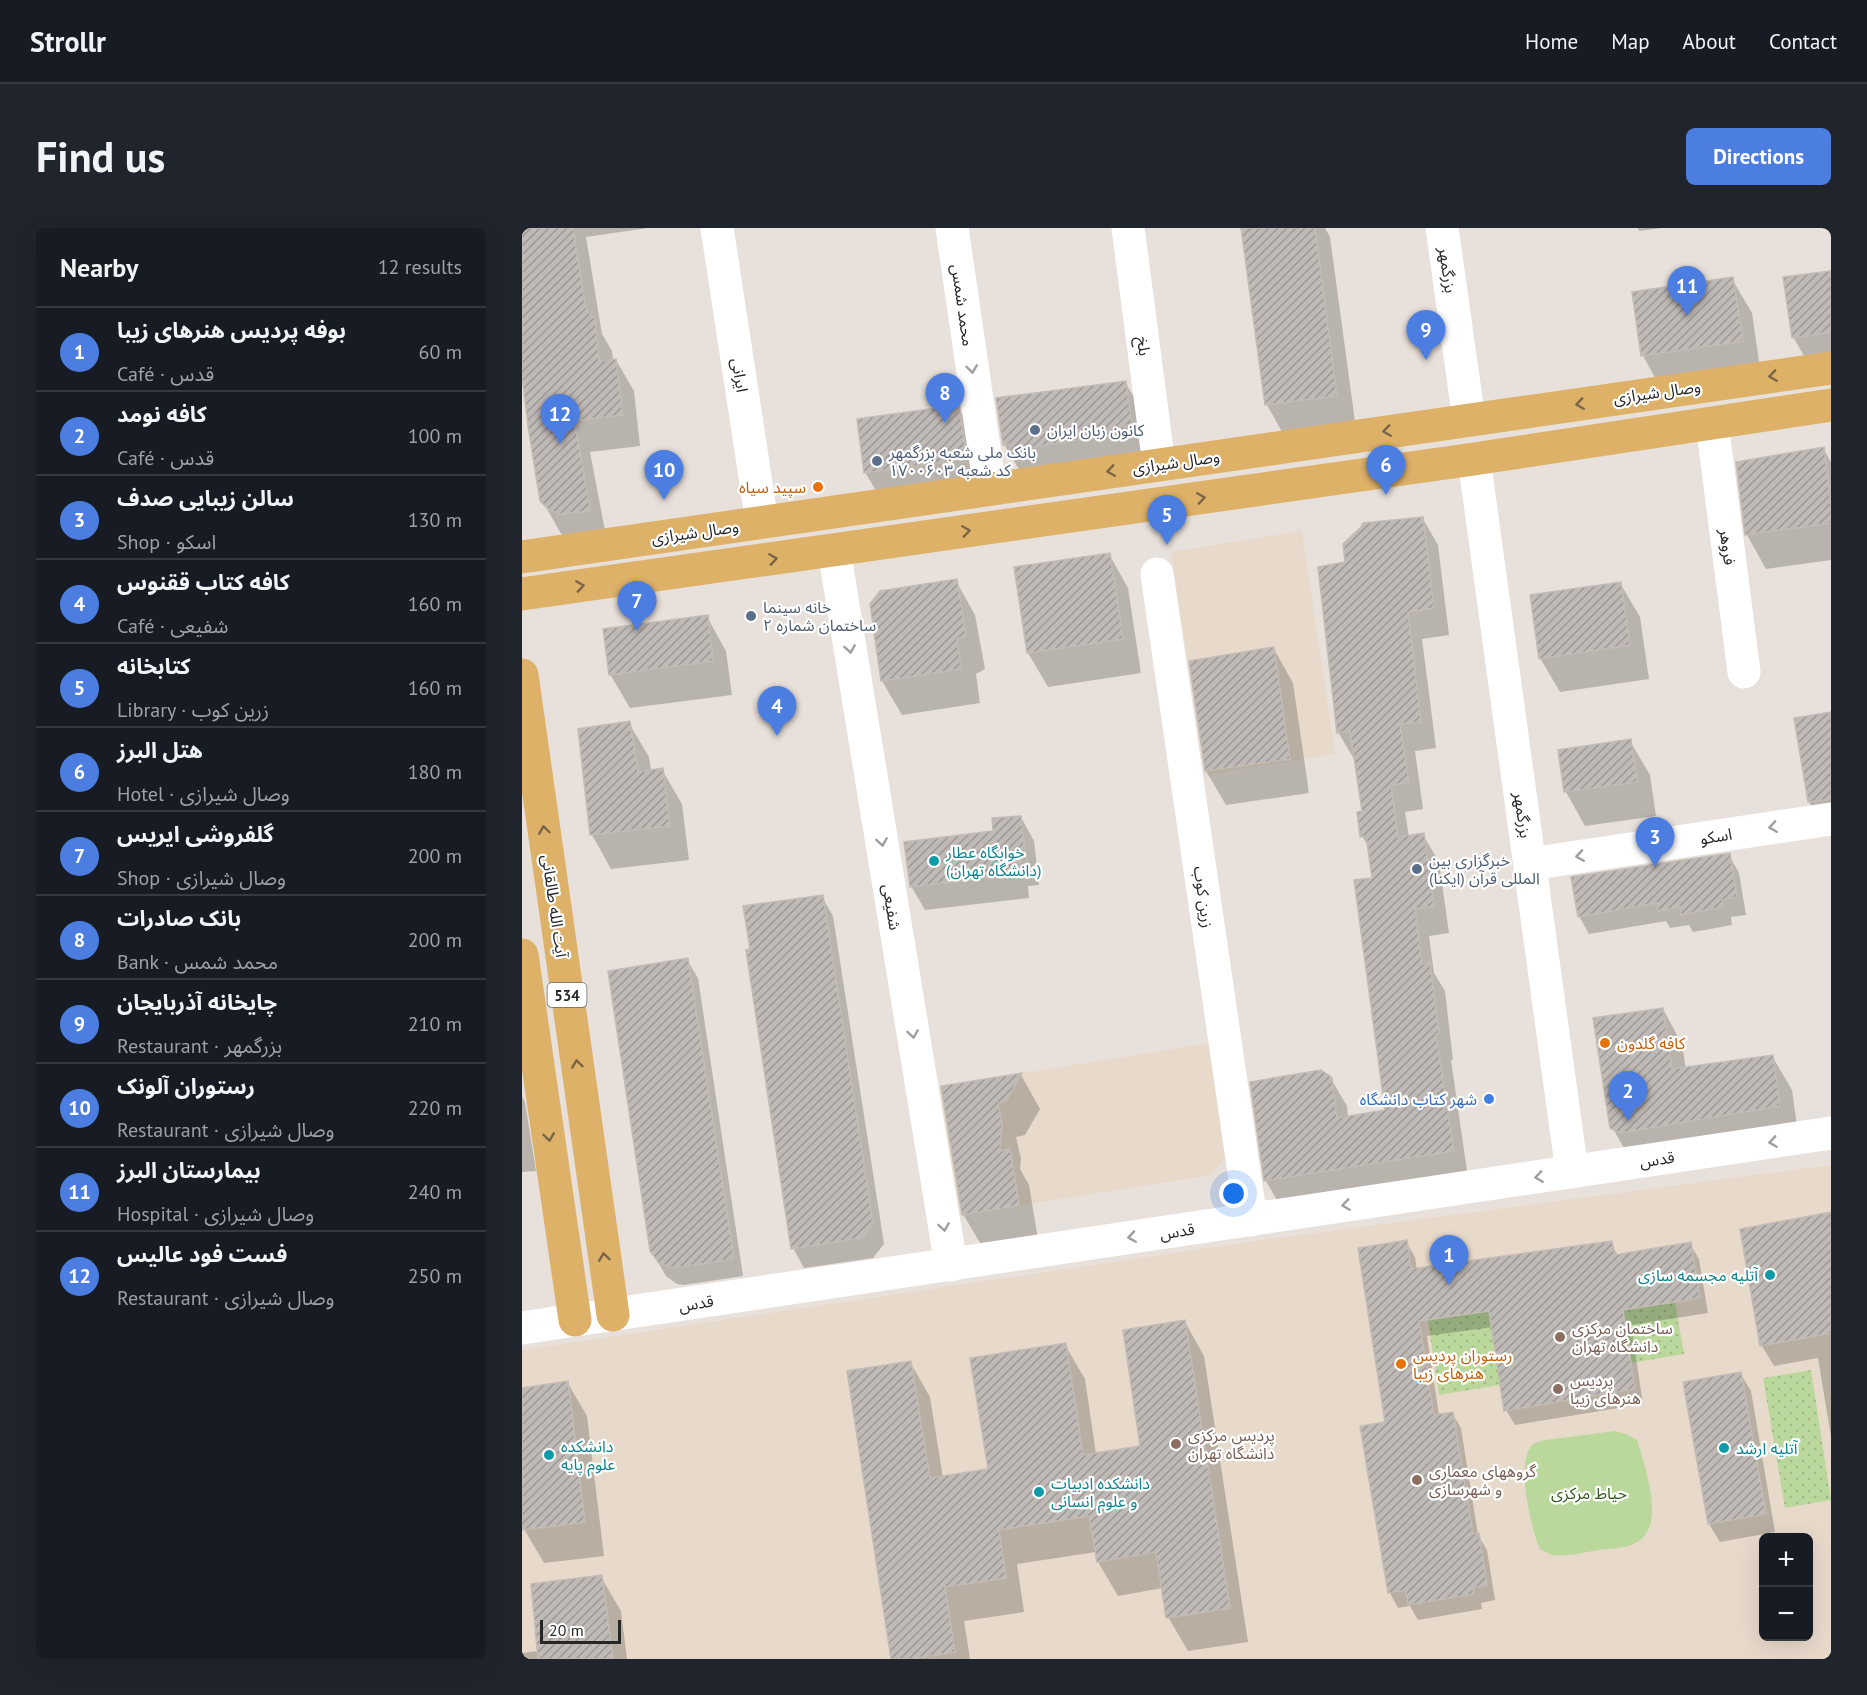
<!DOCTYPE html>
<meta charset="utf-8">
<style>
body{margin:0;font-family:"PT Sans","Noto Sans Arabic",sans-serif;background:#20242c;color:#f1f3f6}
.controls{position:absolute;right:18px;bottom:18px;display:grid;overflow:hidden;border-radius:9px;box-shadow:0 6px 24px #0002}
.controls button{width:54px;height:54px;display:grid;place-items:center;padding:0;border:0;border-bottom:2px solid #363941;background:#171b24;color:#f1f3f6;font:30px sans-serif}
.scale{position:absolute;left:18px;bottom:15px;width:81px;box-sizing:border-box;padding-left:6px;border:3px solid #272727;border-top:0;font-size:16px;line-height:21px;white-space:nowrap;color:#272727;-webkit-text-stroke:4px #fff;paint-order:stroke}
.you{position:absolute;left:712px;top:966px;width:21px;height:21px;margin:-15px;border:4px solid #fff;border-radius:50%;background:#1a73e8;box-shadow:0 0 0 9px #1a73e833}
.badge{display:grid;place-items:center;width:39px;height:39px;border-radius:50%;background:#4c7ee2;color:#fff;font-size:20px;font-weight:700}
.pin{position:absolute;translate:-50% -50px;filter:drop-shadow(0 2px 3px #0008)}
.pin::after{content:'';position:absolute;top:32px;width:21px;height:18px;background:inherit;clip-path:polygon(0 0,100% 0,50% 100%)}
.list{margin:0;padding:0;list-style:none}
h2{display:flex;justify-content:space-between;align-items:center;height:78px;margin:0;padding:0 24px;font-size:26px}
h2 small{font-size:20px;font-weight:400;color:#9ea1a6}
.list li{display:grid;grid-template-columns:39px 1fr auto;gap:18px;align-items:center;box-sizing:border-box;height:84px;padding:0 24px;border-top:2px solid #363941}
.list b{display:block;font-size:22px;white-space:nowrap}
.list p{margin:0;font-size:20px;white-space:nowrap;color:#9ea1a6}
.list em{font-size:20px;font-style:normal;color:#9ea1a6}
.map{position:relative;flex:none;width:1309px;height:1431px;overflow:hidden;border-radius:9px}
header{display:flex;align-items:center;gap:36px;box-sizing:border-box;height:84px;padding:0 30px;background:#171b24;border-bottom:2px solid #363941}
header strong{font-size:28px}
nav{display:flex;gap:33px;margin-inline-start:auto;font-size:21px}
.intro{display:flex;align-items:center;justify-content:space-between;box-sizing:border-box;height:144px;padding:0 36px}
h1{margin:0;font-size:42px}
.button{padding:15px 27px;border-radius:9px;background:#4c7ee2;color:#fff;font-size:21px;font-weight:700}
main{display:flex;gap:36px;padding:0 36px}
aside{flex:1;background:#171b24;border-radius:9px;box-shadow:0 6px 24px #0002}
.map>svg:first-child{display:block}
.education{fill:#e8dacb;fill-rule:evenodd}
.grass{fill:url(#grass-dots)}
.park{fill:#bad89c}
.shadow{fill:#0003}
.building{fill:url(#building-hatch);stroke:#c3bbb4;stroke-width:1.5}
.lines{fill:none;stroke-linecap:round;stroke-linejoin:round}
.minor{stroke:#fff;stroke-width:33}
.major{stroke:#deb169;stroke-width:33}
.oneway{stroke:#9e9e9e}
.oneway2{stroke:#796545}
.service-dot{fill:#5c6f8a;stroke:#fff;stroke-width:2}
.food-dot{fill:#e8710a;stroke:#fff;stroke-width:2}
.culture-dot{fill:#0f9aa8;stroke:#fff;stroke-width:2}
.shop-dot{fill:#3f7fe0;stroke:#fff;stroke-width:2}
.education-dot{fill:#8d6e63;stroke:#fff;stroke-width:2}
.labels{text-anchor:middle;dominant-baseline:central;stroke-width:4.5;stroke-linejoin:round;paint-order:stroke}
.shield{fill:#fff;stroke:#686868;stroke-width:1.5}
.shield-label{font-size:15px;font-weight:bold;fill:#272727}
.street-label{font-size:16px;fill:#272727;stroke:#fff}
.service-label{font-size:16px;fill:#4e5e75;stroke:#fff;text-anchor:start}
.food-label{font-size:16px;fill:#c56008;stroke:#fff;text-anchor:start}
.culture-label{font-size:16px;fill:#0d838f;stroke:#fff;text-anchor:start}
.shop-label{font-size:16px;fill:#366cbe;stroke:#fff;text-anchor:end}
.education-label{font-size:16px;fill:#785e54;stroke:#fff;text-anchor:start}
.park-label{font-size:16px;fill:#355921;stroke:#fff}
</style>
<header>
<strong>Strollr</strong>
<nav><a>Home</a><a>Map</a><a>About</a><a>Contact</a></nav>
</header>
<div class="intro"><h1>Find us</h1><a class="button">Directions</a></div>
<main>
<aside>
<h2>Nearby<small>12 results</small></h2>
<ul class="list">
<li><span class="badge">1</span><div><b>بوفه پردیس هنرهای زیبا</b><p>Café · قدس</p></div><em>60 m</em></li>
<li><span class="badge">2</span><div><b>کافه نومد</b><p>Café · قدس</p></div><em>100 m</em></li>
<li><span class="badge">3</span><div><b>سالن زیبایی صدف</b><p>Shop · اسکو</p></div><em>130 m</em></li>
<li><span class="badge">4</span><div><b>کافه کتاب ققنوس</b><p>Café · شفیعی</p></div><em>160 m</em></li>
<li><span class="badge">5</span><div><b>کتابخانه</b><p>Library · زرین کوب</p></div><em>160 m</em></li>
<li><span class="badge">6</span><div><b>هتل البرز</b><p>Hotel · وصال شیرازی</p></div><em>180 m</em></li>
<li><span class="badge">7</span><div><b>گلفروشی ایریس</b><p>Shop · وصال شیرازی</p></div><em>200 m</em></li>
<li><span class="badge">8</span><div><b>بانک صادرات</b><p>Bank · محمد شمس</p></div><em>200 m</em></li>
<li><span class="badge">9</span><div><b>چایخانه آذربایجان</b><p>Restaurant · بزرگمهر</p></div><em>210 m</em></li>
<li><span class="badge">10</span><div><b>رستوران آلونک</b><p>Restaurant · وصال شیرازی</p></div><em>220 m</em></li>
<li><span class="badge">11</span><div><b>بیمارستان البرز</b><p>Hospital · وصال شیرازی</p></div><em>240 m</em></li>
<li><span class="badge">12</span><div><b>فست فود عالیس</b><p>Restaurant · وصال شیرازی</p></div><em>250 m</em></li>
</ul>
</aside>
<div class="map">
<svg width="1309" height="1431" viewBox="0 0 1309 1431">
<defs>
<pattern id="grass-dots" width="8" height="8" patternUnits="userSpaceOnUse" patternTransform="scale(1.5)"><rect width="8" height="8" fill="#bad89c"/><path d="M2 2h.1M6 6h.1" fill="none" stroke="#a0b986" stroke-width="1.8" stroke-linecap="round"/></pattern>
<pattern id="building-hatch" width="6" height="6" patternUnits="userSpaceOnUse" patternTransform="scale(1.5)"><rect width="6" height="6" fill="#c0bab7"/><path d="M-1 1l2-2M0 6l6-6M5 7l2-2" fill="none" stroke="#9c9795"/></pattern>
</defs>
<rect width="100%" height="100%" fill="#e8e0da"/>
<!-- education -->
<path class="education" d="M780 303 813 526 683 547 649 324Z
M687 815 705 929 689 947 432 988 412 860Z
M1309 937V1431H0V1122L740 1012ZM1242 1310H1286V1408H1242Z"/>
<!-- grass -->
<path class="grass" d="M1153 1074 1162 1126 1109 1135 1101 1082Z
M967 1083 978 1157 917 1167 906 1092Z
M1289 1142 1309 1272 1263 1280 1241 1150Z"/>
<!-- park -->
<path class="park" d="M1093 1203 1104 1206 1115 1212C1122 1236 1144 1295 1117 1313 1106 1321 1090 1320 1077 1322 1065 1324 1043 1329 1031 1327 1027 1326 1022 1323 1018 1321 1009 1301 995 1239 1008 1220 1012 1214 1018 1213 1024 1212Z"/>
<!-- shadow -->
<path class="shadow" d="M0 0H126L64 9 80 106 90 123 91 133 94 132 112 163 118 218 68 224 85 313H46L38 304 20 272 0 119Z
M721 0H803L808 9 834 201 764 211 745 177Z
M1116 0H1140L1117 3Z
M1309 44V140L1291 143 1271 109 1263 51Z
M1210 51 1230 85 1239 147 1140 162 1121 128Z
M603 154 623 188 621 238 502 250 482 216Z
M436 179 456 213 463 265 363 278 343 244Z
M1301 220 1309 234V332L1244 341 1225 307Z
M901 291 916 317 927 407 900 411 914 520 893 523 901 581 883 584 887 609 901 607 917 634 927 705 907 708 912 745 923 763 931 832H929L946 950 759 979 744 953 809 851 825 878 826 890 865 884 852 651 848 621 840 608 842 585 834 531H832L816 504 825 335Z
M587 326 606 360 619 445 526 459 506 425Z
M434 353 453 387 463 441 454 446 458 475 380 487 360 453Z
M1098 355 1118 389 1127 451 1038 464 1018 430Z
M185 389 204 423 210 467 108 480 88 446Z
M752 421 771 455 787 565 704 577 684 543Z
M1309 485V590L1298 592 1287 574 1274 491Z
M107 495 127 529 129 543 140 542 160 576 167 632 89 641 70 607 58 503Z
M1108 513 1128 547 1134 588 1063 598 1044 564 1038 523Z
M499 589 512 613 517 657 506 658 507 670 403 682 389 658Z
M1207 627 1217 645 1224 687 1209 689 1210 697 1171 704 1167 697 1148 700 1144 693 1067 706 1057 688Z
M300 669 311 688 362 1016 351 1030 282 1040 271 1020Z
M165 732 176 750 221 1048 162 1057 155 1056 144 1048 133 1029Z
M1141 781 1160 816 1164 841 1250 828 1270 862 1277 912 1110 934 1090 899Z
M499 847 518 881 503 907 494 909 499 931 498 941 507 957 516 1011 461 1020 441 986 421 860Z
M0 868 3 874 14 943 0 944Z
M1309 986V1209L1296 1130 1252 1138 1240 1118 1220 1002Z
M884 1014 893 1029 895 1042 1089 1015 1096 1028 1168 1016 1177 1031 1186 1085 1109 1097 1121 1176 993 1197 984 1182 971 1099 905 1108 917 1187 930 1185 939 1200 956 1307 965 1322 973 1372 959 1375 960 1381 896 1392 888 1378 876 1380 868 1365 840 1200 865 1196Z
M663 1094 682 1128 726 1414 666 1423 646 1389 641 1360 596 1368 576 1334 574 1324 495 1336 502 1384 442 1393 448 1431H371L388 1134 408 1169 421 1250 468 1242 543 1117 563 1151 574 1226 620 1219Z
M1218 1145 1229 1163 1253 1304 1198 1314 1187 1296Z
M45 1154 65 1188 82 1328 22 1335 2 1301 0 1286V1161Z
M79 1349 99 1383 105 1431H0V1425L16 1423Z"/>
<!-- building -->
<path class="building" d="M0 0H51L64 81 73 91 77 133 94 131 101 187 52 193 69 283 38 286 27 282 18 273 6 198 0 147Z
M719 0H793L815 168 743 177Z
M1309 43V104L1270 110 1261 49Z
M1211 49 1221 113 1119 128 1110 64Z
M604 153 610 196 602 198 603 204 488 223V216L481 217 474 170Z
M437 177 445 231 342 245 335 191Z
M1302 219 1309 278V295L1223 307 1214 234Z
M901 289 912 380 886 384 899 494 878 496 887 554 869 557 876 609 902 605 912 678 893 681 900 736 908 734 917 805 914 806 932 923 742 953 728 854 799 842 810 850 815 890 863 882 832 652 850 650 844 608 838 609 835 584 840 583 828 503 815 505 796 339 823 334 821 316 839 299 841 295Z
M588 325 601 411 505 425 492 339Z
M435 351 444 407 435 411 439 441 359 453 348 376 358 363Z
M1099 354 1108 417 1017 431 1008 367Z
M186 387 191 433 87 447 81 401Z
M752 419 768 531 683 543 667 433Z
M1309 484V571L1286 574 1272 490Z
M108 493 116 544 141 540 148 598 68 607 56 501Z
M1109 511 1115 554 1042 564 1036 522Z
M499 588 504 633 493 634 494 646 388 659 382 614 471 603 470 590Z
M1208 625 1215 669 1200 672 1201 679 1159 687 1158 679 1136 683 1135 675 1056 689 1049 649Z
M301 667 351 996 340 1010 269 1021 224 722 228 721 221 678Z
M166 730 212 1031 151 1040 137 1035 128 1023 86 743Z
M1141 780 1150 841 1251 827 1258 878 1098 905 1088 900 1071 790Z
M500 845 484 873 476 875 480 895 478 923 488 921 497 977 440 987 419 858Z
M1309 984V1105L1238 1118 1218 1001Z
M885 1012 889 1041 1090 1013 1093 1027 1169 1014 1178 1070 1101 1082 1113 1161 982 1183 967 1083 897 1093 912 1187 931 1184 951 1306 957 1305 965 1357 951 1360 952 1366 886 1377 884 1362 866 1365 838 1198 863 1194 836 1020Z
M663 1092 708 1380 644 1390 634 1324 575 1334 567 1288 477 1302 484 1350 423 1359 433 1424 388 1431H369L325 1143 389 1133 408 1250 466 1241 448 1130 544 1115 561 1227 618 1218 601 1102Z
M1219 1144 1244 1286 1186 1296 1161 1154Z
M46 1153 63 1294 0 1302V1160Z
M80 1347 91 1431H16L9 1356Z"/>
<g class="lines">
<!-- minor -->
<path class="minor" d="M195 0 240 294
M430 0 468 261
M606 0 637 237
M920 0 947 192
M1190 195 1222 444
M952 231 1050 944
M312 322 429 1037
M635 346 729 992
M1008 636 1309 591
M0 1100 1309 905"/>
<!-- major -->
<path class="major" d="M0 329 1309 140
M0 366 952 231 1309 177
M0 447 91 1087
M0 727 53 1092"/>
</g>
<!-- one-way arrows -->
<defs><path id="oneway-chevron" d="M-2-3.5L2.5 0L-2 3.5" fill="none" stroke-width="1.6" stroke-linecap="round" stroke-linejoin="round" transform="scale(1.5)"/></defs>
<g class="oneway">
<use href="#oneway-chevron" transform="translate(450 141) rotate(82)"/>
<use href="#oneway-chevron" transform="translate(328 421) rotate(81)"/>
<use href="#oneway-chevron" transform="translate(1251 599) rotate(172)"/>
<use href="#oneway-chevron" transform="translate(360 614) rotate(81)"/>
<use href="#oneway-chevron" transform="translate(1058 628) rotate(171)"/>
<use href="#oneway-chevron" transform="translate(391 806) rotate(81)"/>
<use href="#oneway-chevron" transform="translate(1251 914) rotate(172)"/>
<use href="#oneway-chevron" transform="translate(1017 949) rotate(172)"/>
<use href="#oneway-chevron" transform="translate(824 977) rotate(172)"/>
<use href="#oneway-chevron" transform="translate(422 999) rotate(81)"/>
<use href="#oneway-chevron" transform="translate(610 1009) rotate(171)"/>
</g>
<g class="oneway2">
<use href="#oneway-chevron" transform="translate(1251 148) rotate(172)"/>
<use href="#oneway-chevron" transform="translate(1058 176) rotate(172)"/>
<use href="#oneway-chevron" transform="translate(865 203) rotate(172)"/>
<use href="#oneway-chevron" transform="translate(589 243) rotate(172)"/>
<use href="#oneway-chevron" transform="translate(679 270) rotate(-8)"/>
<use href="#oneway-chevron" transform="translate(444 303) rotate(-8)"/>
<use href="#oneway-chevron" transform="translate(251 331) rotate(-8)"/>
<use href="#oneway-chevron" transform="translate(58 358) rotate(-8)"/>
<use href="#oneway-chevron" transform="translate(22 602) rotate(-98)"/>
<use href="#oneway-chevron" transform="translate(55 836) rotate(-98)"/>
<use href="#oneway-chevron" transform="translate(27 909) rotate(82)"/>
<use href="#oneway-chevron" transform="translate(82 1029) rotate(-98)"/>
</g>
<!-- markers -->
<g class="service-dot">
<circle cx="513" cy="202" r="6"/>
<circle cx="355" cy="233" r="6"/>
<circle cx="229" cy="388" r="6"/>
<circle cx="895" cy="641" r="6"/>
</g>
<g class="food-dot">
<circle cx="296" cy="259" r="6"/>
<circle cx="1083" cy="815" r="6"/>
<circle cx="879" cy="1136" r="6"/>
</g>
<g class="culture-dot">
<circle cx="412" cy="633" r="6"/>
<circle cx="1248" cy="1047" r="6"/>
<circle cx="1202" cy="1220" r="6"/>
<circle cx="27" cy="1227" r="6"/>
<circle cx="517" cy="1264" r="6"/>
</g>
<circle class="shop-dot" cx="967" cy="871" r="6"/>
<g class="education-dot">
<circle cx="1038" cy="1109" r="6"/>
<circle cx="1036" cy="1161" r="6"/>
<circle cx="654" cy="1216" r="6"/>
<circle cx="895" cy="1252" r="6"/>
</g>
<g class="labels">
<!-- shield labels -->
<rect class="shield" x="25.5" y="755" width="39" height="24" rx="4.5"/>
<g class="shield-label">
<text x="45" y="767">534</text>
</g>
<!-- street labels -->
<g class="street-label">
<text transform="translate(926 42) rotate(82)">بزرگمهر</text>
<text transform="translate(441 77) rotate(82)">محمد شمس</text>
<text transform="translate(622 118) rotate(82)">بلخ</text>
<text transform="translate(218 147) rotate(81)">ایرانی</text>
<text transform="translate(1135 164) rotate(-8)">وصال شیرازی</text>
<text transform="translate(654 234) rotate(-8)">وصال شیرازی</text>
<text transform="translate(173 304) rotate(-8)">وصال شیرازی</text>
<text transform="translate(1206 319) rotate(83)">فروهر</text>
<text transform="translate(1001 587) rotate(82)">بزرگمهر</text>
<text transform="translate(1194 608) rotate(-9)">اسکو</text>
<text transform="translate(682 669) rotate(82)">زرین کوب</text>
<text transform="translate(33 678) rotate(82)">آیت الله طالقانی</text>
<text transform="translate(370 679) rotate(81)">شفیعی</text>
<text transform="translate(1135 931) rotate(-8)">قدس</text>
<text transform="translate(655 1003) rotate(-9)">قدس</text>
<text transform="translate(174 1075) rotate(-9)">قدس</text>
</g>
<!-- service labels -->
<g class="service-label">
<text x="525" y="202">کانون زبان ایران</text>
<text x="367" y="224">بانک ملی شعبه بزرگمهر<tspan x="367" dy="18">کد شعبه ۱۷۰۰۶۰۳</tspan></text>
<text x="241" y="379">خانه سینما<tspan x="241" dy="18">ساختمان شماره ۲</tspan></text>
<text x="907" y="632">خبرگزاری بین<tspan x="907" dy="18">المللی قرآن (ایکنا)</tspan></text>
</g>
<!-- food labels -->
<g class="food-label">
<text x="284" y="259" text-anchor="end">سپید سیاه</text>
<text x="1095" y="815">کافه گلدون</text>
<text x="891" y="1127">رستوران پردیس<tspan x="891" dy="18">هنرهای زیبا</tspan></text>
</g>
<!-- culture labels -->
<g class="culture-label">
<text x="424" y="624">خوابگاه عطار<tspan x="424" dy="18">(دانشگاه تهران)</tspan></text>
<text x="1236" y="1047" text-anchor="end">آتلیه مجسمه سازی</text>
<text x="39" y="1218">دانشکده<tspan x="39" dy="18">علوم پایه</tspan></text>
<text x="1214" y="1220">آتلیه ارشد</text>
<text x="529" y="1255">دانشکده ادبیات<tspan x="529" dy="18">و علوم انسانی</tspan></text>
</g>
<!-- shop labels -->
<g class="shop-label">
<text x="955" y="871">شهر کتاب دانشگاه</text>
</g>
<!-- education labels -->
<g class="education-label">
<text x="1050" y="1100">ساختمان مرکزی<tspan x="1050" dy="18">دانشگاه تهران</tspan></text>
<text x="1048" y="1152">پردیس<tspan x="1048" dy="18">هنرهای زیبا</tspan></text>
<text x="666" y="1207">پردیس مرکزی<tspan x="666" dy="18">دانشگاه‌ تهران</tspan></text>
<text x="907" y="1243">گروههای معماری<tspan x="907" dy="18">و شهرسازی</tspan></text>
</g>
<!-- park labels -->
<g class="park-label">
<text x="1067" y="1265">حیاط مرکزی</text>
</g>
</g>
</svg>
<div class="controls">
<button>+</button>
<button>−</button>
</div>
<div class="scale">20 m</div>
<div class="you"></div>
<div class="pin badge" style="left:927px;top:1057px">1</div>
<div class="pin badge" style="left:1106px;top:893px">2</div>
<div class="pin badge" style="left:1133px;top:639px">3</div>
<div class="pin badge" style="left:255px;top:508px">4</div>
<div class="pin badge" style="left:645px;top:317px">5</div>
<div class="pin badge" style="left:864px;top:267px">6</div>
<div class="pin badge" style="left:115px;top:403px">7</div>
<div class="pin badge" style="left:423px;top:195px">8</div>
<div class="pin badge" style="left:904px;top:132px">9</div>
<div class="pin badge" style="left:142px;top:272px">10</div>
<div class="pin badge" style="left:1165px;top:88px">11</div>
<div class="pin badge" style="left:38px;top:216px">12</div>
</div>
</main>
